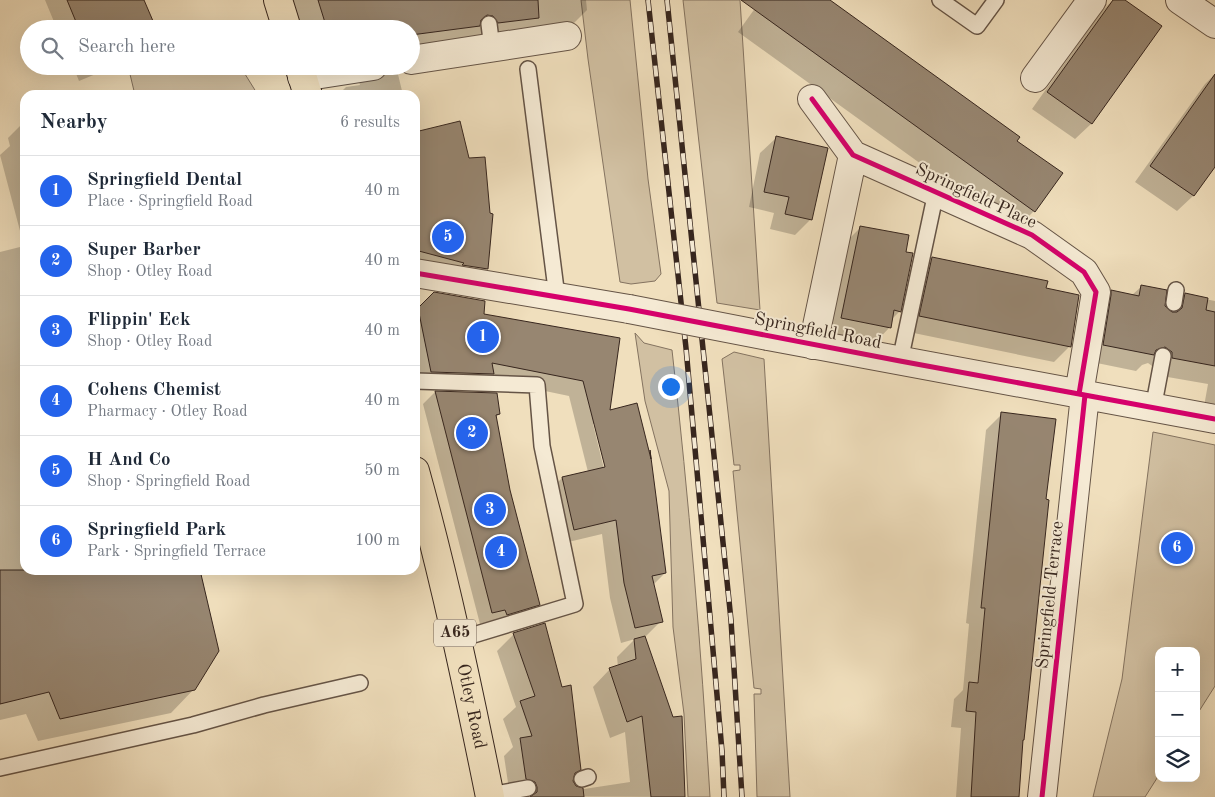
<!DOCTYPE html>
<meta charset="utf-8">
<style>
body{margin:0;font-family:"Old Standard TT",serif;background:#f6f6f7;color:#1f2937}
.controls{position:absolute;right:15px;bottom:15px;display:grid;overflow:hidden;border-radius:10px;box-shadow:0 5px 20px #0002}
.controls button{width:45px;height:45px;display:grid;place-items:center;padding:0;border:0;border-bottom:1px solid #e0e1e3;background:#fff;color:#1f2937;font:25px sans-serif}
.you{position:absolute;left:670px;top:386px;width:18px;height:18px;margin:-12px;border:4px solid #fff;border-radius:50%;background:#1a73e8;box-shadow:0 0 0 8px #1a73e833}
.badge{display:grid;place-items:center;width:32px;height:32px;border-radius:50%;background:#2563eb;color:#fff;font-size:16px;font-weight:700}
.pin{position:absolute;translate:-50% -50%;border:2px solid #fff;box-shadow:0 1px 5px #0006}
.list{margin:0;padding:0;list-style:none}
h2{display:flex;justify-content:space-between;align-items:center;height:65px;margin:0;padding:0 20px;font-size:21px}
h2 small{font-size:16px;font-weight:400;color:#747a83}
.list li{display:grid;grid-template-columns:32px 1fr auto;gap:15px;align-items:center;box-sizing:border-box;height:70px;padding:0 20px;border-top:1px solid #e0e1e3}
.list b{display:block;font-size:19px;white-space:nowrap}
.list p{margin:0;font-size:16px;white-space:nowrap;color:#747a83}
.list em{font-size:16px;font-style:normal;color:#747a83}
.icon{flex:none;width:28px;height:28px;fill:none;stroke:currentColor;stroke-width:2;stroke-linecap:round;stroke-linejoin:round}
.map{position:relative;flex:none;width:1215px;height:797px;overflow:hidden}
.search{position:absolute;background:#fff;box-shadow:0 5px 20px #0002;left:20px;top:20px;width:400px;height:55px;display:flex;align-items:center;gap:12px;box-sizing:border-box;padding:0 18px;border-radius:28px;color:#747a83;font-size:19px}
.panel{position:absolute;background:#fff;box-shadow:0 5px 20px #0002;left:20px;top:90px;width:400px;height:485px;border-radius:15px}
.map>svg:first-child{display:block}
.green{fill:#d1c0a2;stroke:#847360}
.shadow{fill:#0003;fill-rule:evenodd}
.building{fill:#978671;stroke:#37261e}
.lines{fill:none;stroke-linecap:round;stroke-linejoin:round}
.service-casing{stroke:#655446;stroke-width:18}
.minor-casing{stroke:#655446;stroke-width:30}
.primary-casing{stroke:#37261e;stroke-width:30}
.service{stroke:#f5ead4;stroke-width:15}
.minor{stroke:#f5ead4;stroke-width:28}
.primary{stroke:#f0dfbd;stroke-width:28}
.rail-casing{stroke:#37261e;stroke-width:5.5}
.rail{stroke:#f5ead4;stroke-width:4;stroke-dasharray:11;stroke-linecap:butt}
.minor-bridge-casing{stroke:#655446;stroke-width:30;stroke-linecap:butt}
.minor-bridge{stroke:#f5ead4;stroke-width:28}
.cycleway-casing{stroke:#f5ead4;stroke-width:8}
.cycleway{stroke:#d6006c;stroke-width:5}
.labels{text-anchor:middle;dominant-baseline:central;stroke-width:4;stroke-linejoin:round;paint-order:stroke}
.shield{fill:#f5ead4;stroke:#706155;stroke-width:1}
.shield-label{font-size:16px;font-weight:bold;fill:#37261e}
.street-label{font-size:18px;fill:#37261e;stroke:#f5ead4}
</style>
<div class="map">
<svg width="1215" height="797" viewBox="0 0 1215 797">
<rect width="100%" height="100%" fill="#f0dfbd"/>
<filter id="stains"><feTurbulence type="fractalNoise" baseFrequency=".004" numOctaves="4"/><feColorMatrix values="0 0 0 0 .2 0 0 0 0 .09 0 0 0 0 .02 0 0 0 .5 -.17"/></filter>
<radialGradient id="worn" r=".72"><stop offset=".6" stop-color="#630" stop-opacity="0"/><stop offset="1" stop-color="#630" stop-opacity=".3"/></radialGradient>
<!-- green -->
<path class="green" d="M581 0H630L648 179 661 274 655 281 631 284 620 282 588 59Z
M683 0H740L760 310 717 303Z
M128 66H240L258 95H135Z
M635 333 644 343 672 350C689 499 701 647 710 797H688L684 714 673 627 669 491 645 401Z
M734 352 764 359 790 797H757L754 694H761V689L754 688 733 471 740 470V465H734L722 359Z
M1153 432 1215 445V686L1196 716V651H1159V775L1145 797H1093L1122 679Z"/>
<!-- shadow -->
<path class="shadow" d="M45 0H143L151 20 143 29H57Z
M284 0H586L587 10 561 36 411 57V29H293Z
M761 0H828L1015 141 1034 211 1014 231 738 32Z
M1113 0H1123L1160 26 1091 124 1075 139 1032 109 1101 12Z
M73 66H115L79 81Z
M305 66H396L403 95H338L346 87 360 85 359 82Z
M1215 74V165L1193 196 1177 211 1135 182 1205 84Z
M25 121V570H198L194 689 171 713 38 741 26 714 0 720V252L24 246 0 155 10 146 8 138Z
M415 133 468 160 489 214 492 215 487 269 461 295 438 291 440 289 415 283Z
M776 138 811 219 795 235 770 229 774 213 749 207 760 153Z
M861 227 900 311 891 320 889 328 874 344 826 334 845 243Z
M932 259 1045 289 1070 346 1054 362 904 331 916 274Z
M1142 286 1168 312 1185 295 1215 301V414L1203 412 1208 384 1156 375V369L1148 363 1142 365 1136 371 1087 361 1095 308 1111 291 1132 295Z
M434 293 482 315 619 339 608 412 665 573 653 585 661 621 646 636 643 637 684 797 510 796 504 756 513 747 503 719 516 707 497 651 514 634 579 769 572 777 575 787 584 789 630 782 625 732 610 738 593 687 610 669 618 667 617 657 635 639 621 643 610 598 602 534 560 544 547 493 562 478 588 472 569 396 488 379 415 381V312ZM593 424H595L608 472 605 473Z
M435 392 496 394 499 414 496 417 508 491 539 604 527 616 495 626 493 621 480 624 423 404Z
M1002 414 1044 500 1018 797H956L961 728 951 727 954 699 963 690 969 624 966 623 986 430Z"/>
<!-- building -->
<path class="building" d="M67 0H144L153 21 143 25 145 29H79Z
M318 0H538L539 18 498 23 493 16 487 15 481 20 480 26 411 35V29H327Z
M741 0H830L1020 137 1017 141 1063 173 1035 212Z
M1113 0H1125L1162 26 1092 124 1047 92Z
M1215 74V167L1194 196 1150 166Z
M460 121 469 158 485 157 490 213 493 214 488 269 462 265 464 263 415 250V132Z
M776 136 828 148 812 220 785 214 789 197 764 192Z
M860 226 909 235 906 252 913 253 901 312 894 310 891 328 841 318Z
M932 257 1048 281 1046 288 1079 295 1071 347 919 316Z
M1141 285 1167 290 1165 306 1172 312H1177L1182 308 1185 293 1208 298 1206 310 1215 312V366L1172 358V352L1165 347 1156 350 1154 355 1103 345 1111 295V290L1139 296Z
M434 292 485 301 484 314 620 338 610 410 637 403 651 459 650 450 666 573 652 576 663 622 635 628 624 583 616 520 574 530 562 477 605 467 583 381 492 363 494 374 431 372 418 308Z
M435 391 497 393 500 414 496 415 510 490 540 605 507 615 505 610 492 613Z
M1001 412 1056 419 1046 499 1049 500 1024 740H1023L1019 797H971L976 712 966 711 969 682 978 683 985 608H981Z
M0 570H200L219 651 195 690 60 719 49 692 0 704Z
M545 623 562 687 571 685 581 770 575 773 573 781 576 786 583 788 584 797H530L537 792V787L535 782 526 779 520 738 532 736 520 701 535 696 513 633Z
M645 636 673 717 682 716 685 797H651L642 716 627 722 609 668 636 659 634 639Z"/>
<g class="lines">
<defs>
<path id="service" d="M940 0 977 26 996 0
M489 24 492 48
M528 69 557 297
M1174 303 1176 290
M900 361 936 192
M415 381 537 385 542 446 575 604 457 640
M1153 409 1163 356
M0 768 193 725 264 705 360 683
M582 779 588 777
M489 797 490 795 528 788"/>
<path id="minor" d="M1180 0 1215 24
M411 60 567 36
M302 77 373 66
M1035 78 1092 0
M812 99 853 155 1032 235 1084 272 1096 292 1079 394
M415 273 629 309
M768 336 1215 419
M813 345 853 155
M1042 797 1085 395"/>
<g id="primary">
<path d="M278 0 287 29"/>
<path d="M299 66 308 95"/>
<path id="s1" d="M415 471C445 579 468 688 490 797"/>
</g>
</defs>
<!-- service casing -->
<use href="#service" class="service-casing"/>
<!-- minor casing -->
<use href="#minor" class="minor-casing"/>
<!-- primary casing -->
<use href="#primary" class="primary-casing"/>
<!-- service -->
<use href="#service" class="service"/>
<!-- minor -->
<use href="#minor" class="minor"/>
<!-- primary -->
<use href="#primary" class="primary"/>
<defs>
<path id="rail" d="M648 0 686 348 722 751 724 797
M667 0 731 620 742 797"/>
</defs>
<!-- rail casing -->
<use href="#rail" class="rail-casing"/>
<!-- rail -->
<use href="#rail" class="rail"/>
<defs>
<path id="minor-bridge" d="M629 309 768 336"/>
</defs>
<!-- minor-bridge casing -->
<use href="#minor-bridge" class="minor-bridge-casing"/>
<!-- minor-bridge -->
<use href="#minor-bridge" class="minor-bridge"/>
<defs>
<path id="cycleway" d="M812 99 853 155 1032 235 1084 272 1096 292 1079 394
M415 273 629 309 900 361 1215 419
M1042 797 1085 395"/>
</defs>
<!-- cycleway casing -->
<use href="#cycleway" class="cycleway-casing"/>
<!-- cycleway -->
<use href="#cycleway" class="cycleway"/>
</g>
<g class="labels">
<!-- shield labels -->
<rect class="shield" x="434" y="619.5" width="42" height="27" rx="4"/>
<g class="shield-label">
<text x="455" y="633">A65</text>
</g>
<!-- street labels -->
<g class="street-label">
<text transform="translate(976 196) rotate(25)">Springfield Place</text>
<text transform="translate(818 331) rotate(11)">Springfield Road</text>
<text transform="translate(1050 595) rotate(-84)">Springfield Terrace</text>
<text stroke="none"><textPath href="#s1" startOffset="242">Otley Road</textPath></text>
</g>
</g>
<rect width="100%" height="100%" filter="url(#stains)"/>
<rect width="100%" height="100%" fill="url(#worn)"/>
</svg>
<div class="controls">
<button>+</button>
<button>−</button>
<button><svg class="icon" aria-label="layers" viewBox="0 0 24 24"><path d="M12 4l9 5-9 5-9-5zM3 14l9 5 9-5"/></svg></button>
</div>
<div class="you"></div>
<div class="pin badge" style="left:483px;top:337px">1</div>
<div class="pin badge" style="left:472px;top:433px">2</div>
<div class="pin badge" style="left:490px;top:510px">3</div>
<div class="pin badge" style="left:501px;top:552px">4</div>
<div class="pin badge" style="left:448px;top:237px">5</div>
<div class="pin badge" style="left:1177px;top:548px">6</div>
<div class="search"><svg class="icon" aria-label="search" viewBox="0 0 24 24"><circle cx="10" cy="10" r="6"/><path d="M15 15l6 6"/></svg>Search here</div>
<section class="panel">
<h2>Nearby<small>6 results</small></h2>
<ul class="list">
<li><span class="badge">1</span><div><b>Springfield Dental</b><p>Place · Springfield Road</p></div><em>40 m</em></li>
<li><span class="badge">2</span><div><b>Super Barber</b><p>Shop · Otley Road</p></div><em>40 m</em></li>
<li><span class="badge">3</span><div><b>Flippin' Eck</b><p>Shop · Otley Road</p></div><em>40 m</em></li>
<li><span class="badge">4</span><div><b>Cohens Chemist</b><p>Pharmacy · Otley Road</p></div><em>40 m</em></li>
<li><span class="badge">5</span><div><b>H And Co</b><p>Shop · Springfield Road</p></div><em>50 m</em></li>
<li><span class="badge">6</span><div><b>Springfield Park</b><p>Park · Springfield Terrace</p></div><em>100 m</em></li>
</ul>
</section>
</div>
